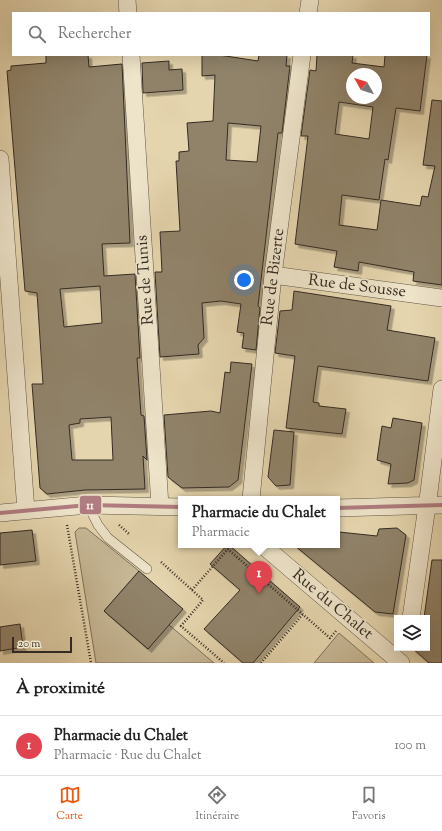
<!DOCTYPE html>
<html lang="fr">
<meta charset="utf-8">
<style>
body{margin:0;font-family:"Sorts Mill Goudy",serif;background:#f6f6f6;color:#222}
.controls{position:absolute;right:12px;bottom:12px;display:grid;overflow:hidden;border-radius:0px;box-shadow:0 4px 16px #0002}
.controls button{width:36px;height:36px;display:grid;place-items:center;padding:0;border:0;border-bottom:1px solid #e0e0e0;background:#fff;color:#222;font:20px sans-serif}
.compass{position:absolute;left:346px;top:68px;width:36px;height:36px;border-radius:50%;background:#fff;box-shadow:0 4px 16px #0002;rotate:309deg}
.scale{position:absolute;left:12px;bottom:10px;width:60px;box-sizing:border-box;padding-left:4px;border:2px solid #342b22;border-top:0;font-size:11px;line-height:14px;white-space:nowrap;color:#342b22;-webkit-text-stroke:3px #eee4ca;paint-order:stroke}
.you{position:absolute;left:244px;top:280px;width:14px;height:14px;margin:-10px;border:3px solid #fff;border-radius:50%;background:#1a73e8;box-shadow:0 0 0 6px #1a73e833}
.badge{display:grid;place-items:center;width:26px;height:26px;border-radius:50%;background:#ea580c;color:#fff;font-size:13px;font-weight:700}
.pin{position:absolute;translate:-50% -33px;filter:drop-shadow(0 1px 2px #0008)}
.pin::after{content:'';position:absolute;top:21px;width:14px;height:12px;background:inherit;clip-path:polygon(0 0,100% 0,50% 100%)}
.popup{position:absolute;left:178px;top:496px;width:162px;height:52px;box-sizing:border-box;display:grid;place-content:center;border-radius:0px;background:#fff;filter:drop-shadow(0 1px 3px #0005);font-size:13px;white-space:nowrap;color:#767676}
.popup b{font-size:15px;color:#222}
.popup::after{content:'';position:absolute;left:50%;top:100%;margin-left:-8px;border:8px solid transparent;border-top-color:#fff}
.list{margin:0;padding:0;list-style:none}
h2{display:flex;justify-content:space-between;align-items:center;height:52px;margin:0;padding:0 16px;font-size:17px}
h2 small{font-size:13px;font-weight:400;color:#767676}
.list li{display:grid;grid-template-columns:26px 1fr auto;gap:12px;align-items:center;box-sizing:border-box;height:60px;padding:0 16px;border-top:1px solid #e0e0e0}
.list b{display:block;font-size:15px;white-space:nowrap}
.list p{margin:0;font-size:13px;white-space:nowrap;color:#767676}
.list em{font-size:13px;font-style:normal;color:#767676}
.icon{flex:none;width:22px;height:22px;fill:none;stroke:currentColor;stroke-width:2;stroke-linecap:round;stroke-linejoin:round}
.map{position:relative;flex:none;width:442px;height:663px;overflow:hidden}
.search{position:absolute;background:#fff;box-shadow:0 4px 16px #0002;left:12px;right:12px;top:12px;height:44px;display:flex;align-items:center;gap:10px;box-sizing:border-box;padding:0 14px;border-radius:0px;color:#767676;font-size:15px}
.sheet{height:112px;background:#fff}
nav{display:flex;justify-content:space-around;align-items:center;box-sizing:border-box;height:56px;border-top:1px solid #e0e0e0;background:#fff;font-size:11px;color:#767676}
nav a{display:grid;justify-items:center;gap:2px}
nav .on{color:#ea580c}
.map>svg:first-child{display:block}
.green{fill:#c7b896;stroke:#7e725c}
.building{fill:#90836b;stroke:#342b22;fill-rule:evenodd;filter:url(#shadow)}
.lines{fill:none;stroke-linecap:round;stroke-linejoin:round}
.service-casing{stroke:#605645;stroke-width:10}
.minor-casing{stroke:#605645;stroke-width:18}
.path{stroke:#342b22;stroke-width:2.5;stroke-dasharray:1 2;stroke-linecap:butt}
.service{stroke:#eee4ca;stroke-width:9}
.minor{stroke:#eee4ca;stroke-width:17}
.bus-1-casing{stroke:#eee4ca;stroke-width:7}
.bus-1{stroke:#b07c81;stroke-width:4}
.labels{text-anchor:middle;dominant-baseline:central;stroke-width:3.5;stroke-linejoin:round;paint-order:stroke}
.street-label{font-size:16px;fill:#342b22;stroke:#eee4ca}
.line-badge{stroke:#eee4ca;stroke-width:1.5}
.badge-label{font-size:11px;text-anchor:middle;font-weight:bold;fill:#fff}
</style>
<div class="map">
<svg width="442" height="663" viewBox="0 0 442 663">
<defs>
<filter id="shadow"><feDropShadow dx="3.5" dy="3.5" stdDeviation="0" flood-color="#0004"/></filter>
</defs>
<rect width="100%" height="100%" fill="#e5d5ae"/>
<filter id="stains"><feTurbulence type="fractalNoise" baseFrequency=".005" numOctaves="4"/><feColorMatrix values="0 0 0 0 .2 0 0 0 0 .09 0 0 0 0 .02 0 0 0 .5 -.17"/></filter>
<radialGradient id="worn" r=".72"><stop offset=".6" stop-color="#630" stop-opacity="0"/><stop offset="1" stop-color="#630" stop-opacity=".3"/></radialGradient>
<!-- green -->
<path class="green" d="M79 528H86L139 571 104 611 148 649 168 624 214 663H96L75 532Z
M339 633 374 663H314Z"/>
<!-- building -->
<path class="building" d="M46 55H88L89 67 122 64 130 243 102 244 104 276 135 274 140 358H137L141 415 144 416 147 460 143 456 145 489 85 490 47 494 40 488 32 384H43L37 293 25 291 7 71 11 70V66L46 63ZM100 286 102 323 64 327 60 289ZM111 417 113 460H72L69 425 80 423V419Z
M202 55H219L258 61 259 55H287L286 66H290L282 133H278L258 306 260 308 256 350 242 348 244 333 237 332 241 304 221 301 202 303 204 338 198 345 199 354 160 357 155 272H162L160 232 180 231 176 161H179V152L189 151 187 123 213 121 215 75 202 76ZM228 123 261 126 257 162 226 160Z
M317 55H353L352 63 384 67 385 55H427L420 111 396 108 388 160 385 159 379 200 342 195 339 225 377 230 381 200 420 206 422 196 428 197 435 166 423 165 432 100 442 101V285L413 281 414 272 359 262 358 271 334 267 337 251 295 244 308 136H301L310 70 316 71ZM352 74H376V98H352ZM339 102 373 107 369 139 335 134Z
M169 61V70L182 69 183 90 143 93 142 63Z
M294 291 391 306 387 330 435 338 428 381 318 366 313 402 319 403V406L346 409 342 434 286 428 295 356 275 353 280 311 292 310Z
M231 362 252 364 238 480 229 487 182 488 168 477 164 415 211 411 220 413 225 372 230 373Z
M393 418 422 423 414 480 408 483 388 484 391 464 377 460 382 426 391 428Z
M274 430 294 432 290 485 276 486 268 477Z
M397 528 406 535 393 614 375 612 294 545H337L339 532 377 536 379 529Z
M32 530 36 561 0 565V533Z
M227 545H229L300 607 253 663H243L204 629 240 590 210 564Z
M432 560H442V663H429L412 648H427V618H424Z
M139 571 183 609 148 649 104 611Z
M20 624 23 647 0 651V627Z"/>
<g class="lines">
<defs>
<path id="service" d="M88 505 98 525 108 538 147 569"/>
<path id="minor" d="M127 0 128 13
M308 13 310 0
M131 55 160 506
M0 159 26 511
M273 275 442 298
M251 499 273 275 302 55
M337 508 442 505
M0 513 88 505 181 507
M264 545 266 548 401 663
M411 618 429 492 442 389"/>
</defs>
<!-- service casing -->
<use href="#service" class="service-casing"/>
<!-- minor casing -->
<use href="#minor" class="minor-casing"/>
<!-- path -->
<path class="path" d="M67 525 91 663
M119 525 129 534
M223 545 330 638 336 631
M161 562 203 600 181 626 224 663
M192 590 228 549
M261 663 303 614"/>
<!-- service -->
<use href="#service" class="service"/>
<!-- minor -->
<use href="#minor" class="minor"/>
<defs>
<path id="bus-1" d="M337 508 442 505
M0 513 88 505 181 507"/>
</defs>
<!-- bus-1 casing -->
<use href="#bus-1" class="bus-1-casing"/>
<!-- bus-1 -->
<use href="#bus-1" class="bus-1"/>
</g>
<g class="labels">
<!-- street labels -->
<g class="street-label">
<text transform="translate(274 277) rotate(-83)">Rue de Bizerte</text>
<text transform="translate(146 280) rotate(-94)">Rue de Tunis</text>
<text transform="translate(357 287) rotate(7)">Rue de Sousse</text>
<text transform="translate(332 605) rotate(40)">Rue du Chalet</text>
</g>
</g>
<rect class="line-badge" x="79" y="495" width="23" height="20" rx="4" fill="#b07c81"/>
<g class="badge-label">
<text x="90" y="509">11</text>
</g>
<rect width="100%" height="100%" filter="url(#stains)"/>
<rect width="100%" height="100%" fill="url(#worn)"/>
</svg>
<div class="controls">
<button><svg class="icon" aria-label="layers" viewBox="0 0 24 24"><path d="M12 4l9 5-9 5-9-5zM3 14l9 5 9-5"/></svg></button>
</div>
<svg class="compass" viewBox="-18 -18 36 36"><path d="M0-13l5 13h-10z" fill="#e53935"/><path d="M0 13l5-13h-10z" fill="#767676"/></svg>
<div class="scale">20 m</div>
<div class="you"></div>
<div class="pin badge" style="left:259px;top:594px;background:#e0444e">1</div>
<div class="popup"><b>Pharmacie du Chalet</b>Pharmacie</div>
<div class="search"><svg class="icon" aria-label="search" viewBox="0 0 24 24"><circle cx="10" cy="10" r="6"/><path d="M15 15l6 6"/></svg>Rechercher</div>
</div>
<section class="sheet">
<h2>À proximité<small></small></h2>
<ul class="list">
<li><span class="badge" style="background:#e0444e">1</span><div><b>Pharmacie du Chalet</b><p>Pharmacie · Rue du Chalet</p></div><em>100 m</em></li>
</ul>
</section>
<nav>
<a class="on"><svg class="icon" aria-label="map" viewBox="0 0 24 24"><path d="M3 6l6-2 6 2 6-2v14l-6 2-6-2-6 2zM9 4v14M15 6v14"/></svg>Carte</a>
<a><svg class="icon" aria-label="directions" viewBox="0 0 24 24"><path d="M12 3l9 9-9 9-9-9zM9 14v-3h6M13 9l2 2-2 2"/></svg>Itinéraire</a>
<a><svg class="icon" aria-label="saved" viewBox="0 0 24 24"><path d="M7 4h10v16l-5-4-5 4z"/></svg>Favoris</a>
</nav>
